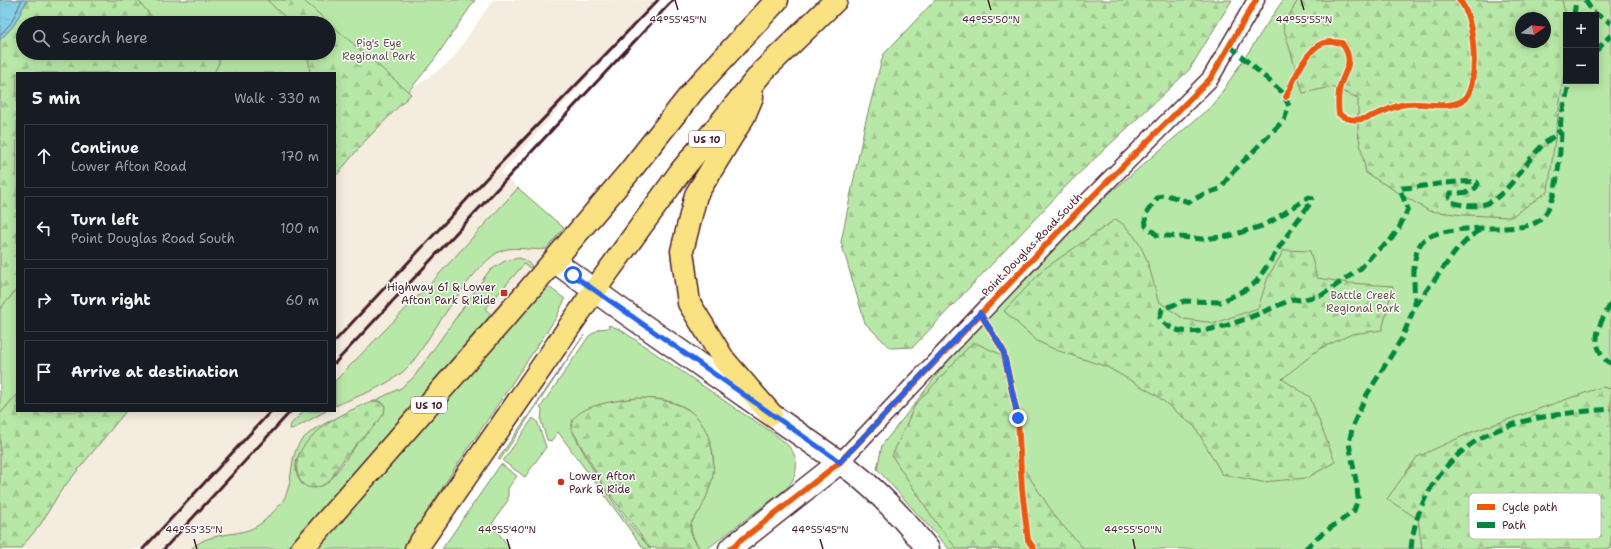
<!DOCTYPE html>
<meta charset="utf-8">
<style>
body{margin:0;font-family:"Shantell Sans",sans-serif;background:#20242c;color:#f1f3f6}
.controls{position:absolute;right:12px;top:12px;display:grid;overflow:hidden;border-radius:0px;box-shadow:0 2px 10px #0003}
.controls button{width:36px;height:36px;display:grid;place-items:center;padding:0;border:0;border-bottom:1px solid #363941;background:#171b24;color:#f1f3f6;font:20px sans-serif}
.compass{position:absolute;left:1515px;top:12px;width:36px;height:36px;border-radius:50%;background:#171b24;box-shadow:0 2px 10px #0003;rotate:75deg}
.stop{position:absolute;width:12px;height:12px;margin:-9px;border:3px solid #2563eb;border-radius:50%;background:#fff}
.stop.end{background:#2563eb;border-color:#fff;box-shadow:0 1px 4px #0008}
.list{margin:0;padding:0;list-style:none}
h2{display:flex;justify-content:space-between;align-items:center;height:52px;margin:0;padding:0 16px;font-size:17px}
h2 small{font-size:13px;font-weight:400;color:#9ea1a6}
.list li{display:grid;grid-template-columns:26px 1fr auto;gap:12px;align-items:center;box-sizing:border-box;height:64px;margin:0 8px 8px;padding:0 8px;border:1px solid #363941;border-radius:0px}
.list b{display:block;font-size:15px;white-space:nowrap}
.list p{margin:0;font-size:13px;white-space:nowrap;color:#9ea1a6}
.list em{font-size:13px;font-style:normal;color:#9ea1a6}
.icon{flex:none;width:22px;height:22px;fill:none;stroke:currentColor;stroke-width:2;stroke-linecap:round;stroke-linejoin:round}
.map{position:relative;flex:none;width:1611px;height:549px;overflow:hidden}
.search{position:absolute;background:#171b24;box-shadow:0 2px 10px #0003;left:16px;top:16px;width:320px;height:44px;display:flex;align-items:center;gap:10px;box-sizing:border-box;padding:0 14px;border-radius:22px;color:#9ea1a6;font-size:15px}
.panel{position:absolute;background:#171b24;box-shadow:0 2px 10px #0003;left:16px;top:72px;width:320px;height:340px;border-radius:0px}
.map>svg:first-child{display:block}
.built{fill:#f4ecde}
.green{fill:#b8e8a7;stroke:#818469;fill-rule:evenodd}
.forest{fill:url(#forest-firs);stroke:#818469;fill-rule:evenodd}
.water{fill:url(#water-ripples);stroke:#6d899b}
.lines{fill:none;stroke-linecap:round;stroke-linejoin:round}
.shore{stroke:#626576;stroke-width:1}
.street-casing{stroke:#4a1f2b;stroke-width:19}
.secondary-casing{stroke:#4a1f2b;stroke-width:25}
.highway-casing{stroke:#4a1f2b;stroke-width:25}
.street{stroke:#fff;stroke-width:16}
.secondary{stroke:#fff;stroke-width:22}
.highway{stroke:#fae181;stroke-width:22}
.rail{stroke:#4a1f2b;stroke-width:3}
.quiet{stroke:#00873e;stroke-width:5;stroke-dasharray:10 5;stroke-linecap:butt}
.cycleway-casing{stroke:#fff;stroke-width:8}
.cycleway{stroke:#e8590c;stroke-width:6}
.route{stroke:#2563eb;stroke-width:5}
.ticks{fill:none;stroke:#4a1f2b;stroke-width:1.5}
.poi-dot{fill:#c8321e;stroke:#fff;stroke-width:1.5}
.labels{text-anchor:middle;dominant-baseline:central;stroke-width:3;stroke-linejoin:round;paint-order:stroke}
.shield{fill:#fff;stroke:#80626b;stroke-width:1}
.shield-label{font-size:10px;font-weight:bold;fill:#4a1f2b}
.park-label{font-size:11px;fill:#66514a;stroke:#fff}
.street-label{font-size:11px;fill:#4a1f2b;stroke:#fff}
.poi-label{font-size:11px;fill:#4a1f2b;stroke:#fff;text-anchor:end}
.key{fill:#fff;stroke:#c9bcbf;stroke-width:1}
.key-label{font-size:11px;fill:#4a1f2b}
.ticks-label{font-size:10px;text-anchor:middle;fill:#4a1f2b;stroke:#fff;stroke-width:3;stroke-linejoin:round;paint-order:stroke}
</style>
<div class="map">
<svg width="1611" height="549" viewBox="0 0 1611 549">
<defs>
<pattern id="forest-firs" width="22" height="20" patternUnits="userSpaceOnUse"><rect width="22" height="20" fill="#b8e8a7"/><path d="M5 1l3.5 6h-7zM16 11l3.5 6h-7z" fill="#a0c790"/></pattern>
<pattern id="water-ripples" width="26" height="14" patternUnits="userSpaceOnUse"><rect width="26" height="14" fill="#85cfe6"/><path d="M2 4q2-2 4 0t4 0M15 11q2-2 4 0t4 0" fill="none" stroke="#74b1c5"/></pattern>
</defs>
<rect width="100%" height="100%" fill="#fff"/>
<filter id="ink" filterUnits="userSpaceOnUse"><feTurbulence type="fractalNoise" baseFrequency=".025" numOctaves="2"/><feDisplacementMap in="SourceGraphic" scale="8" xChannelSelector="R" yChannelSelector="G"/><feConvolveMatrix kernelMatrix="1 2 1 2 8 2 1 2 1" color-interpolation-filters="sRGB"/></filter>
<g filter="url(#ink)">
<!-- built -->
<path class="built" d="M493 0H658L501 173 564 228 469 342 286 549H0V546L123 411H335V174L408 92 451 61Z"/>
<!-- green -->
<path class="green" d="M0 0H475L434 60 408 92 335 73H17V411L0 546ZM23 23H329V53H23Z
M1283 0H1611V549H949L877 469 882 445 920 397 1010 278 1214 104ZM1566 15H1596V81H1566ZM1521 18H1545V42H1521Z
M518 188 564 228 546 249C532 251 517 246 503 250 477 258 432 335 414 360 396 384 362 394 335 406V381L431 283Z
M519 258 525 260 532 266 530 268 524 264 485 309 492 315 469 342 286 549H191C213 528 243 540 264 521 272 513 284 503 287 492 293 476 290 457 300 442 311 429 329 421 344 415 323 426 280 455 302 484L315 488 324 485 332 478 360 440 384 414V404L378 401 372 402 401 388 414 377 489 271 505 261Z
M549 287 565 299 556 318 449 477 405 549H315L403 452 532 301Z
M609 325 621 330C662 358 702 385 742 413 756 422 781 436 791 449 800 462 797 477 787 488L707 549H700C695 541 690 533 691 524 701 505 711 493 713 471 715 457 712 444 705 432 701 425 696 416 689 410 662 391 612 398 583 411L571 428C592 471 618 514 651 549H644L558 432 551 441 547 440 541 421 542 410 540 408 589 336 599 329 608 328Z
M584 335 500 460 498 459 509 443Z
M304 411H326L295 428 290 429 291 424Z
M533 418 537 421 546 447 525 477 503 461Z
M501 464 517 476 508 488V500L492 524 510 549H442Z"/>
<!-- forest -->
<path class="forest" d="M27 0H138L157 23H23V53H219V63L214 73H17V289L0 309V40L14 25Z
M267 0H303L411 94 364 142 335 177V73H310L308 53H329V23H291Z
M935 0H1232L1189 70 1071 181 913 347 890 348 865 323 841 242 865 124 883 55Z
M1298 0H1562L1566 17V57L1548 191 1511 217 1464 215 1429 211 1366 173 1358 133V98L1332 87 1303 93 1283 26ZM1521 18H1545V42H1521Z
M1116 219C1145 239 1150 269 1158 301L1184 319 1215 323 1258 308 1268 277 1284 250 1310 251 1317 278 1349 283 1393 286 1382 330 1352 334 1319 349 1282 379 1310 397 1335 462 1307 478 1262 482 1222 474 1195 427 1156 395 1107 367 1056 350 1037 341 1004 311 1044 269Z
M973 342 1000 354 1019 426 1016 457 1057 519 1084 549H957L937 524 892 456 915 405Z
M1602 387 1611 389V549H1422L1418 519 1387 499 1417 457 1472 432Z
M17 394V411H126L60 492 40 525 20 549H0V414Z
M636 398C654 398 671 400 687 409 709 422 717 456 712 480 709 491 705 501 700 511 697 515 692 519 691 524 688 532 695 542 700 549L650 548 605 488 571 428 573 419C586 403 617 401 636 398Z
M378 401 385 406 384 414C370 433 350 448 336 470 333 475 331 481 325 484 301 498 291 471 300 452 312 429 353 405 378 401Z"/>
<!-- water -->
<path class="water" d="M0 0H27L14 25 0 40Z"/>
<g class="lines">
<!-- shore -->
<path class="shore" d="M0 35 11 23 22 0"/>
<defs>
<path id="street" d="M840 462 1079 210 1210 79 1256 0"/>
<path id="secondary" d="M554 261 613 304 852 471C881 494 905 520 928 549
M730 549 840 462"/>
<path id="highway" d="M752 97 744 116 696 195 682 251 689 303 724 360 771 414
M302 549 528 291 630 171 694 90 777 0
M416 549 594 291 681 171 763 71 836 0"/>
</defs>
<!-- street casing -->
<use href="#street" class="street-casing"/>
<!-- secondary casing -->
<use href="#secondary" class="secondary-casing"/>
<!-- highway casing -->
<use href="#highway" class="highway-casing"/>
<!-- street -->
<use href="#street" class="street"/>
<!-- secondary -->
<use href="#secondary" class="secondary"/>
<!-- highway -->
<use href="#highway" class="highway"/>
<!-- rail -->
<path class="rail" d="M335 341 496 168 658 0
M335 363 673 0
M143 549 271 411
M164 549 291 411"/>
<!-- quiet -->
<path class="quiet" d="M1585 0 1593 12 1611 23
M1574 15 1576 0
M1230 46 1282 92 1289 106 1284 120 1230 175 1220 189 1204 194 1189 202 1167 195 1158 197 1145 215 1146 226 1157 235 1202 239 1229 236 1262 226 1272 221 1309 197 1312 198V201L1292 228 1257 281 1249 288 1221 302 1185 301 1162 309 1160 318C1182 353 1264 311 1293 299L1300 300 1322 295 1360 269 1375 252 1390 241 1399 228 1408 209 1400 190 1402 188C1427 187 1451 180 1477 182L1478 184C1474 194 1460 193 1450 193L1449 197 1451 202C1460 205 1472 207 1482 205 1504 200 1523 166 1538 150 1544 143 1553 137 1561 130
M1596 51 1611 35
M1611 304C1602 319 1590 338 1602 355 1605 359 1606 362 1611 363
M1415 306C1415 287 1410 259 1421 243 1432 227 1485 228 1503 228 1517 227 1533 228 1543 217 1558 200 1560 154 1561 132 1561 128 1560 124 1561 120 1563 106 1568 94 1569 81
M1305 549 1319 536 1354 511 1358 499 1357 486 1349 443 1353 425 1366 396 1402 338 1415 306 1456 251 1471 236 1482 229
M1411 549C1415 499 1448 451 1495 431 1530 416 1573 412 1611 409"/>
<defs>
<path id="cycleway" d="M1286 97C1293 82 1306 49 1323 43 1329 41 1336 42 1342 43 1357 65 1342 71 1339 91 1338 99 1338 107 1339 114 1358 129 1381 110 1401 105 1422 100 1442 111 1462 101 1481 90 1475 14 1459 0
M980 313 1003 350 1018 418 1022 489 1028 540 1034 549
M730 549 840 462 1079 210 1210 79 1256 0"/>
</defs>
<!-- cycleway casing -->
<use href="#cycleway" class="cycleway-casing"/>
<!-- cycleway -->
<use href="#cycleway" class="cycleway"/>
</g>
</g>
<g class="lines" filter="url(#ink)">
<!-- route -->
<path class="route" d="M573 275 840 462 980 313 1003 350 1018 418"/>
</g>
<!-- ticks -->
<path class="ticks" d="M675 0 678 10M988 0 991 10M1301 0 1304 10M194 539 197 549M507 539 510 549M820 539 823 549M1133 539 1135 549"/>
<!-- markers -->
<g class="poi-dot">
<rect x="500" y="289" width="8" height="8" rx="2"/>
<circle cx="561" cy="482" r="4"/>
</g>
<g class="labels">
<!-- shield labels -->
<g class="shield">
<rect x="689" y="131" width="36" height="16" rx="3"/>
<rect x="411" y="397" width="36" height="16" rx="3"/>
</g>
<g class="shield-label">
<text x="707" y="139">US 10</text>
<text x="429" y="405">US 10</text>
</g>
<!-- park labels -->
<g class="park-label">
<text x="379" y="43">Pig's Eye<tspan x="379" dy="13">Regional Park</tspan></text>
<text x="1363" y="295">Battle Creek<tspan x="1363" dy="13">Regional Park</tspan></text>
</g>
<!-- street labels -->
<g class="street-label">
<text transform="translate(1032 245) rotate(-46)">Point Douglas Road South</text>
</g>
<!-- poi labels -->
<g class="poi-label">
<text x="496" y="287">Highway 61 &amp; Lower<tspan x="496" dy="13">Afton Park &amp; Ride</tspan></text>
<text x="569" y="476" text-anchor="start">Lower Afton<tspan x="569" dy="13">Park &amp; Ride</tspan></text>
</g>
</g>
<!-- legend -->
<rect x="1469" y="493" width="132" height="46" rx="6" class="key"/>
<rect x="1477" y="504" width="18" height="6" fill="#e8590c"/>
<rect x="1477" y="522" width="18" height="6" fill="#00873e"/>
<g class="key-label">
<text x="1502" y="511">Cycle path</text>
<text x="1502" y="529">Path</text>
</g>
<g class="ticks-label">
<text x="678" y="23">44°55'45"N</text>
<text x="991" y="23">44°55'50"N</text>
<text x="1304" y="23">44°55'55"N</text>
<text x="194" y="533">44°55'35"N</text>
<text x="507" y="533">44°55'40"N</text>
<text x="820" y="533">44°55'45"N</text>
<text x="1133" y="533">44°55'50"N</text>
</g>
</svg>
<div class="controls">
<button>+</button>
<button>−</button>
</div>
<svg class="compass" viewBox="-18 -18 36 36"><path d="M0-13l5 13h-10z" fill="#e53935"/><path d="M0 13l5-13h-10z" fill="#9ea1a6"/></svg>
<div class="stop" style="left:573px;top:275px"></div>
<div class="stop end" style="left:1018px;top:418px"></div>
<div class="search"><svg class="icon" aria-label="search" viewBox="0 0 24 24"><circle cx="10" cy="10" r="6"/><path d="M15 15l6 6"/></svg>Search here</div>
<section class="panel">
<h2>5 min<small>Walk · 330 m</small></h2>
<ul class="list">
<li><svg class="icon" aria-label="ahead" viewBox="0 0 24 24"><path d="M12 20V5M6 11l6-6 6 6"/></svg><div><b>Continue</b><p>Lower Afton Road</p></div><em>170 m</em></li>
<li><svg class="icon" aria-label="left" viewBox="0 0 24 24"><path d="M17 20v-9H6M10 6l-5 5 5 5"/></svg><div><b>Turn left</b><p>Point Douglas Road South</p></div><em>100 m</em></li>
<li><svg class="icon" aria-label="right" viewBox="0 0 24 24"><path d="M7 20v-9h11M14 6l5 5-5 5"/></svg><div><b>Turn right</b></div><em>60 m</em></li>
<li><svg class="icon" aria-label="arrive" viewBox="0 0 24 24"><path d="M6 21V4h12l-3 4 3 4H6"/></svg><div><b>Arrive at destination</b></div></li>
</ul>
</section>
</div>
